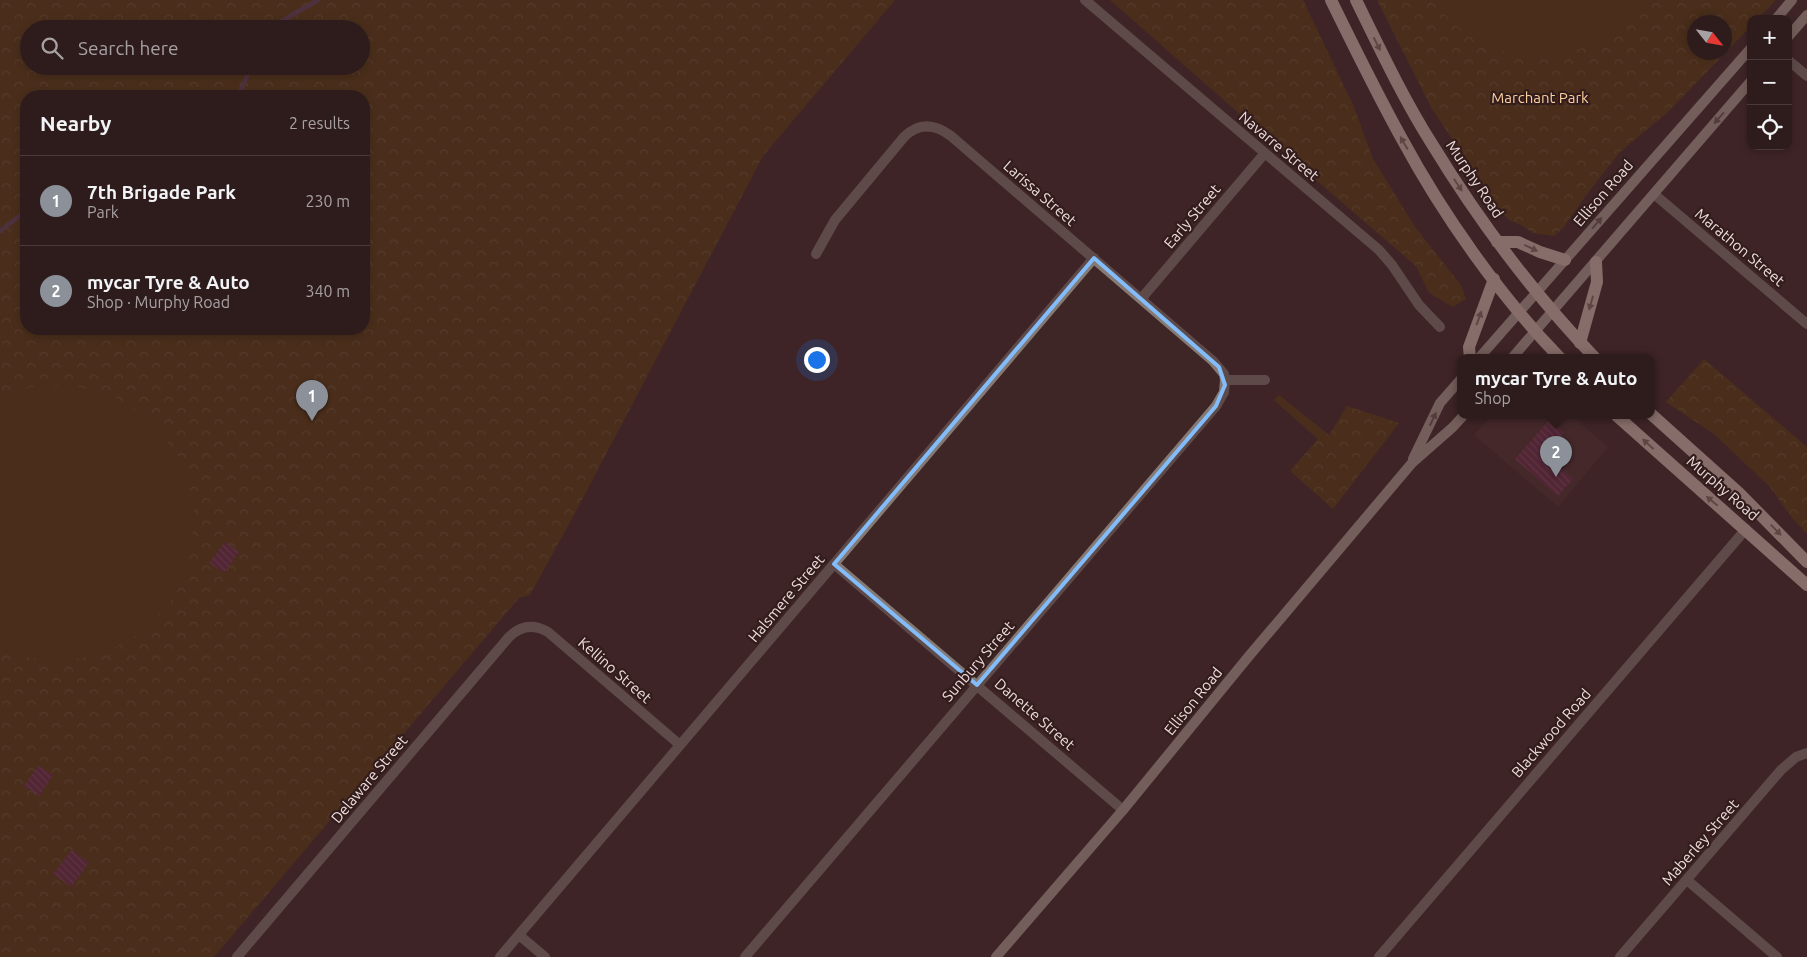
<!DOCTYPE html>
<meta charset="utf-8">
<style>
body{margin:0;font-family:Ubuntu,sans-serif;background:#362525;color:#f1f3f6}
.controls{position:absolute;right:15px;top:15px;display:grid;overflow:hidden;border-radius:10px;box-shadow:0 2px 8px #0003}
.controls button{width:45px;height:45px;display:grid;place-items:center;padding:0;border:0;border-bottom:1px solid #493a3b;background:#2e1c1c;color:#f1f3f6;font:25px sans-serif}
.compass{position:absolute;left:1687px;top:15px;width:45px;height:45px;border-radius:50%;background:#2e1c1c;box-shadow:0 2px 8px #0003;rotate:121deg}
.you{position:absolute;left:816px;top:359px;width:18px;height:18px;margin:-12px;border:4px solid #fff;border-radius:50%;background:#1a73e8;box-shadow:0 0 0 8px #1a73e833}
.badge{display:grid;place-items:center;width:32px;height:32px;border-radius:50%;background:#8c9099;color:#fff;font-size:16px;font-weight:700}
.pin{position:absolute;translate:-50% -41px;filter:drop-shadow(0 1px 2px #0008)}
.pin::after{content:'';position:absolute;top:26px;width:18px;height:15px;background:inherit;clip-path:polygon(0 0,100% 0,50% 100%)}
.popup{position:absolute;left:1457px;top:354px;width:198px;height:65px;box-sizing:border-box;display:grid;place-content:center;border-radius:10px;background:#2e1c1c;filter:drop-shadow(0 1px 4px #0005);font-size:16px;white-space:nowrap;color:#a7a1a3}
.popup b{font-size:19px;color:#f1f3f6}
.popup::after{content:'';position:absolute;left:50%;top:100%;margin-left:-10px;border:10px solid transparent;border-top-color:#2e1c1c}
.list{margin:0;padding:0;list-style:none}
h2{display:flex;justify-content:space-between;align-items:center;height:65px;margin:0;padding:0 20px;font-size:21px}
h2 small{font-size:16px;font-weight:400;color:#a7a1a3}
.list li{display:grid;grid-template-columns:32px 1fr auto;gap:15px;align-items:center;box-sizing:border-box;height:90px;padding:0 20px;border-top:1px solid #493a3b}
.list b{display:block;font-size:19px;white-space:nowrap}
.list p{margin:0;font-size:16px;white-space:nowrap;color:#a7a1a3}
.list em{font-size:16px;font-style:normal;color:#a7a1a3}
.icon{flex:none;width:28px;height:28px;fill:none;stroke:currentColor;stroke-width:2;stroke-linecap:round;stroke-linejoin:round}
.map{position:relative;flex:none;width:1807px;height:957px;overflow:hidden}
.search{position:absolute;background:#2e1c1c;box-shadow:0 2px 8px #0003;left:20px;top:20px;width:350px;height:55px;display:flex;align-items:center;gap:12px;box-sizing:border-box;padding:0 18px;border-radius:28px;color:#a7a1a3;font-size:19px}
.panel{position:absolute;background:#2e1c1c;box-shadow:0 2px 8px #0003;left:20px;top:90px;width:350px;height:245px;border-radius:20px}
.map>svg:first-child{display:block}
.built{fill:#4d2e2f}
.park{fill:url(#park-crowns);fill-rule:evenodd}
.pitch{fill:#5a3a0f}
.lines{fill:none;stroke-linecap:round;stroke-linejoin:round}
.stream{stroke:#61425c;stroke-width:4.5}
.building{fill:url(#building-back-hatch)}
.street{stroke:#857974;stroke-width:10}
.secondary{stroke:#b7a49c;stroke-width:10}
.primary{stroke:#dec5bb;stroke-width:12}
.oneway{fill:#88706c}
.oneway2{fill:#6e5956}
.marked{fill:none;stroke:#82bcfa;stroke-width:4;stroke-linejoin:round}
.labels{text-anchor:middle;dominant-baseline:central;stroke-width:4.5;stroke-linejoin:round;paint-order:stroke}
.park-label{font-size:15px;fill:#fccf9e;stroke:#331c1c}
.street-label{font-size:15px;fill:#edd;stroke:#331c1c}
</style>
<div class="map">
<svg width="1807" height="957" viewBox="0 0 1807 957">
<defs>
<pattern id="park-crowns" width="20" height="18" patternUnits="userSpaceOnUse" patternTransform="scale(1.25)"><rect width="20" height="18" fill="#5a3a0f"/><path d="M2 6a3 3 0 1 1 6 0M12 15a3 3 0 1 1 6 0" fill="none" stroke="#725632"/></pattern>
<pattern id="building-back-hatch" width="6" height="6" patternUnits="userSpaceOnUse" patternTransform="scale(1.25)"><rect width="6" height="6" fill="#6d2849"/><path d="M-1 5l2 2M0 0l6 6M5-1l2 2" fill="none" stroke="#824763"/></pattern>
</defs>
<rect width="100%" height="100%" fill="#3e2526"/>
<!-- built -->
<path class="built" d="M1491 416H1572L1608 447 1558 507 1474 435Z"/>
<!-- park -->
<path class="park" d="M0 0H895L763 156 575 513 530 595 519 598 214 957H0ZM29 29H361V66H29ZM26 96H364V329H26Z
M1110 0H1303L1354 107 1373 159 1415 227 1461 285 1466 299 1453 307 1429 293 1416 266 1266 137Z
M1377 0H1776L1758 19H1751V26L1669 111 1620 152 1584 198 1563 228 1554 236 1533 233 1523 226 1509 220 1503 214 1432 109ZM1694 22H1724V52H1694Z
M1704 359 1807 447V534L1793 519 1769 486 1714 434 1666 402Z
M1279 395 1329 435 1347 406 1399 423 1333 509 1290 471 1318 439 1274 400Z"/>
<!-- pitch -->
<path class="pitch" d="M1433 0H1645C1592 74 1486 74 1433 0Z
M74 386 117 398 153 423 179 458 194 503 192 551 175 595 144 631 103 654 56 662 10 654 0 648V398L31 387Z"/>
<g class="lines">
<!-- stream -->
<path class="stream" d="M273 29 275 25 318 0
M238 96 252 66
M0 231 26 211"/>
</g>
<!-- building -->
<path class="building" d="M1549 420 1564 433 1545 455 1573 479 1558 496 1515 459Z
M225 542 239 552 224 573 209 563Z
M38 766 53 775 39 796 24 786Z
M72 850 89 863 71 887 53 874Z"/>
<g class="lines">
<!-- street -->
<path class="street" d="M1085 0 1379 250 1392 265 1419 305 1440 327
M1788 60 1807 76
M1654 194 1807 324
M816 254 835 220 904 137C919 122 935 124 951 136L1213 361 1224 374 1225 380H1265
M1141 299 1265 153
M834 564 1123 810
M1687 880 1777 957
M519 935 545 957
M237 957 509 637C521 625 534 624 548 632L680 745
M500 957 1094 258
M745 957 1216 406 1224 392 1225 380
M1379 957 1746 529
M1620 957 1781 770 1796 757 1807 753"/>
<!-- secondary -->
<path class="secondary" d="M1776 19 1792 0
M1788 37 1807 15
M1479 358 1751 48
M1512 358 1751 81
M1413 459 1440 403 1461 379
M996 957 1123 810 1249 656 1412 463 1453 427 1463 416"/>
<!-- primary -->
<path class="primary" d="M1331 0C1354 47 1377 94 1402 139 1443 215 1500 296 1560 358
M1356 0C1380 49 1403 98 1432 144 1479 221 1533 293 1595 358
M1497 242H1518L1540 252 1565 260
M1580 343 1597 282 1596 262
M1470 358 1469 347 1494 279
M1651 414 1739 493 1807 562
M1617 416 1807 585"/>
</g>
<!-- one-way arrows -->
<defs><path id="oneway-solid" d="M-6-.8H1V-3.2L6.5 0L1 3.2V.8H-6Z" transform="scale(1.25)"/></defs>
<g class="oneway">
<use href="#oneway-solid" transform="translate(1377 44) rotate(63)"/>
<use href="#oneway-solid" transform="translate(1404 143) rotate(-120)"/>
<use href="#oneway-solid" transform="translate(1458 185) rotate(57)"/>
<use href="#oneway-solid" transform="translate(1531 248) rotate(25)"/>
<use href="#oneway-solid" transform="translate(1591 303) rotate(106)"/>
<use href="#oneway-solid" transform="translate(1479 318) rotate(-70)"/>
<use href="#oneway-solid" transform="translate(1648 444) rotate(-138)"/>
<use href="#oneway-solid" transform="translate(1712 501) rotate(-140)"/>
<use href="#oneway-solid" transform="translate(1776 530) rotate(46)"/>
</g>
<g class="oneway2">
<use href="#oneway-solid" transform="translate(1719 118) rotate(131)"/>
<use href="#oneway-solid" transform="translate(1597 223) rotate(-49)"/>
<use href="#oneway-solid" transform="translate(1433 419) rotate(-65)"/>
</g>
<!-- marked area -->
<path d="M0 0H1807V957H0ZM1094 258 1219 367 1225 385 1216 406 977 685 834 564Z" fill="#3e2526" fill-opacity=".55" fill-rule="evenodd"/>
<path class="marked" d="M1094 258 1219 367 1225 385 1216 406 977 685 834 564Z"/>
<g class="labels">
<!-- park labels -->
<g class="park-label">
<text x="1540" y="97">Marchant Park</text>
</g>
<!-- street labels -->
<g class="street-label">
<text transform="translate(1279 146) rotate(40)">Navarre Street</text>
<text transform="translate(1475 179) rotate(56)">Murphy Road</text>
<text transform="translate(1040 193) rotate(41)">Larissa Street</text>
<text transform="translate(1603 193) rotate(-49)">Ellison Road</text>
<text transform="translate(1192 216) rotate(-50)">Early Street</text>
<text transform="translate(1740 247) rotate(40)">Marathon Street</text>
<text transform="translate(1723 488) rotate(41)">Murphy Road</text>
<text transform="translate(786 598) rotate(-50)">Halsmere Street</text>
<text transform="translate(978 661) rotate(-49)">Sunbury Street</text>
<text transform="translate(615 670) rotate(41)">Kellino Street</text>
<text transform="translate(1193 701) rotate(-51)">Ellison Road</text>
<text transform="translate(1035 714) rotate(41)">Danette Street</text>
<text transform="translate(1551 733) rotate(-49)">Blackwood Road</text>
<text transform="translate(369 779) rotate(-50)">Delaware Street</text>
<text transform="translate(1700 842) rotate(-49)">Maberley Street</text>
</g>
</g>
</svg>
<div class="controls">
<button>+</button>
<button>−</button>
<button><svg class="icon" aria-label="locate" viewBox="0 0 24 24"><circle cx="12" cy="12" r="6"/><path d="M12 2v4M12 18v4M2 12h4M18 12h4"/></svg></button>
</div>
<svg class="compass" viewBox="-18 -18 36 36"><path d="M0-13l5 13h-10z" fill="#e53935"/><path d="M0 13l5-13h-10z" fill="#a7a1a3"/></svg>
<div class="you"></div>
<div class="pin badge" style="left:312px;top:421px">1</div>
<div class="pin badge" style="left:1556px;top:477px">2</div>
<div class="popup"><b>mycar Tyre &amp; Auto</b>Shop</div>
<div class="search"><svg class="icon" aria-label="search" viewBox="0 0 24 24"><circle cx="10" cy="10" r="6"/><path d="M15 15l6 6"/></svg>Search here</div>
<section class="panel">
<h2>Nearby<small>2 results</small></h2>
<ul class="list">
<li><span class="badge">1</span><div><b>7th Brigade Park</b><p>Park</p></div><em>230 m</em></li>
<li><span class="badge">2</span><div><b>mycar Tyre &amp; Auto</b><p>Shop · Murphy Road</p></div><em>340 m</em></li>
</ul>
</section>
</div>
